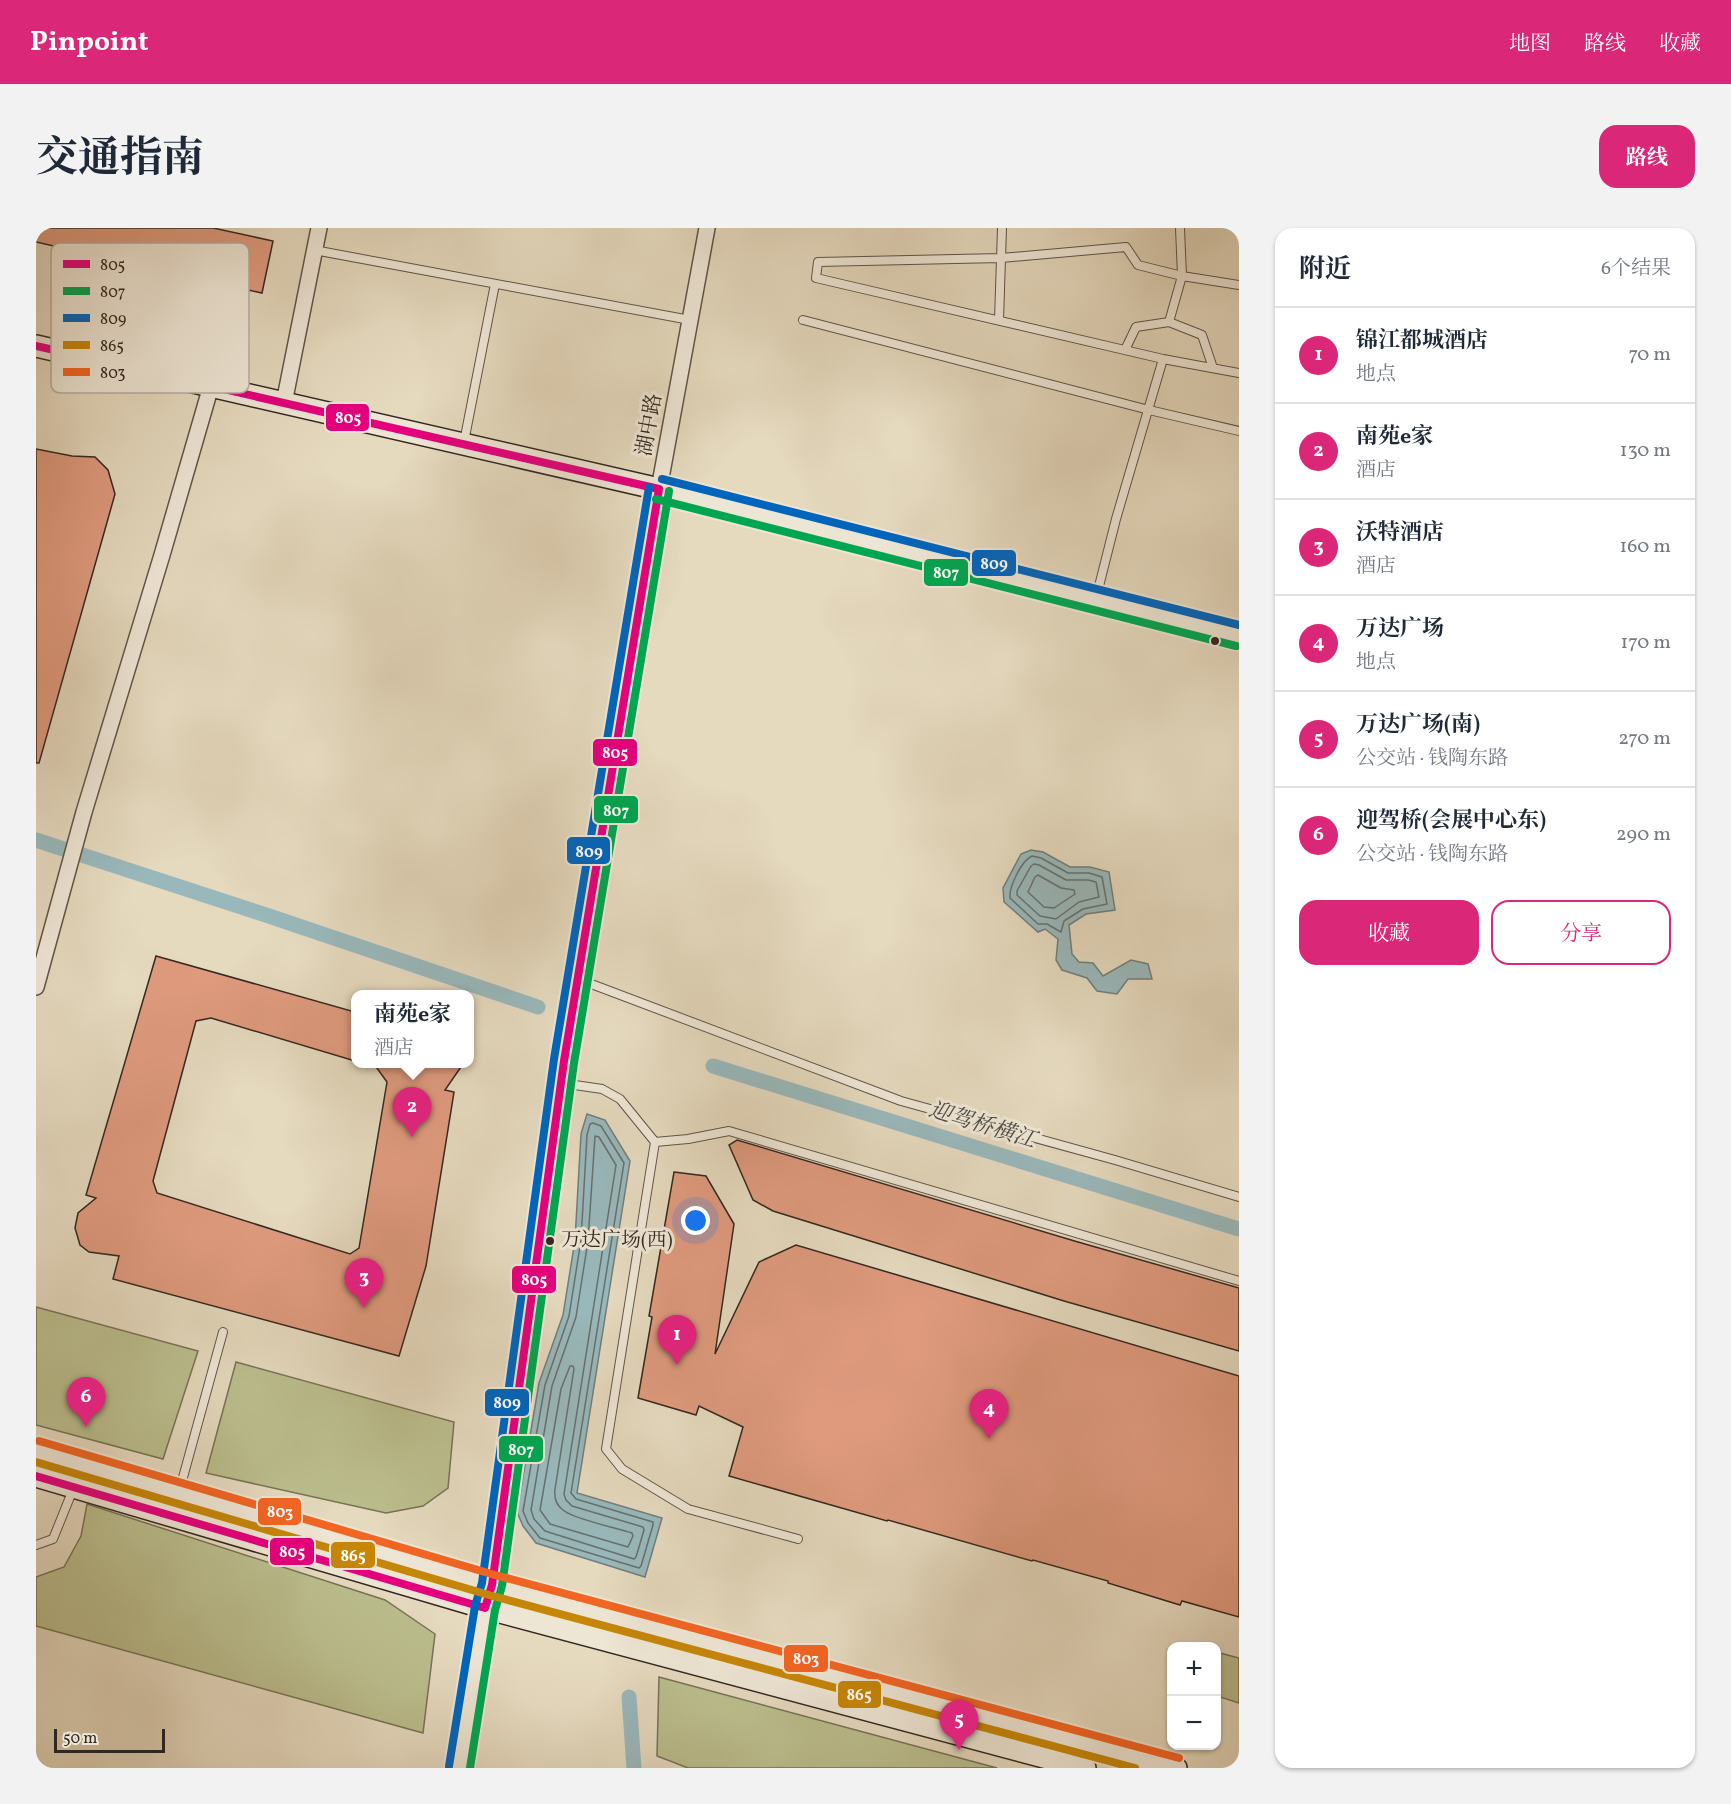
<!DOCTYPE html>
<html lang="zh">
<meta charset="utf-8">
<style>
body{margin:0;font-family:Vollkorn,"Noto Serif SC",serif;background:#f2f2f3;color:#1f2937}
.controls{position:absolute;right:18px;bottom:18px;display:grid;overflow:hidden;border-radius:12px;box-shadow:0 2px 4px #0004}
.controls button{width:54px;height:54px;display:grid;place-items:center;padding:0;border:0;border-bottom:2px solid #e0e1e3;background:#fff;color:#1f2937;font:30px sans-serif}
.scale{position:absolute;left:18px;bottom:15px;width:111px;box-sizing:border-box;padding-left:6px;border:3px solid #332820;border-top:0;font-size:16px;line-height:21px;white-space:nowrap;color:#332820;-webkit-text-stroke:4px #eee6d5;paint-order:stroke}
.you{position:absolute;left:660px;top:993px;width:21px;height:21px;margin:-15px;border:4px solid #fff;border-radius:50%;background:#1a73e8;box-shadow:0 0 0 9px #1a73e833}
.badge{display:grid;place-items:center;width:39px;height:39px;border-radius:50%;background:#db2777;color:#fff;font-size:20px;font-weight:700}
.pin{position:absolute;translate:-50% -50px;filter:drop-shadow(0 2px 3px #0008)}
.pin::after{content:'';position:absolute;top:32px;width:21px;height:18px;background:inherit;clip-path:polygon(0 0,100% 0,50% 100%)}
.popup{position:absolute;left:315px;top:762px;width:123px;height:78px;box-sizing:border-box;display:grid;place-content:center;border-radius:12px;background:#fff;filter:drop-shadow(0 2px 4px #0005);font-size:20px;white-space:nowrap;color:#747a83}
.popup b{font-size:22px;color:#1f2937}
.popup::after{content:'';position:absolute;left:50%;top:100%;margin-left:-12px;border:12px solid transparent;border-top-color:#fff}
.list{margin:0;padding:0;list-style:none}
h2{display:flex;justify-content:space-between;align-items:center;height:78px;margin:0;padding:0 24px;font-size:26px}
h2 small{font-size:20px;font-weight:400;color:#747a83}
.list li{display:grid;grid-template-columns:39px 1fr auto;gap:18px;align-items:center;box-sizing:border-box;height:96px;padding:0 24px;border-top:2px solid #e0e1e3}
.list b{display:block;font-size:22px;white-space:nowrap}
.list p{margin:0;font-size:20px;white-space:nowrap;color:#747a83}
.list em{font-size:20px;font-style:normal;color:#747a83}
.actions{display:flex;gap:12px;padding:18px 24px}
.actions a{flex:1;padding:14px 0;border:2px solid #db2777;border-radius:18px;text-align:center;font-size:21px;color:#db2777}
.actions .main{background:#db2777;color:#fff}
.map{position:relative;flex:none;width:1203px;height:1540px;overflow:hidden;border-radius:18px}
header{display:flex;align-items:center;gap:36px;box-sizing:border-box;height:84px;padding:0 30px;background:#db2777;color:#fff}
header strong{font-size:28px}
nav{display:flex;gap:33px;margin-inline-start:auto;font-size:21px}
.intro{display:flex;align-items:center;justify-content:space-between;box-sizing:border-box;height:144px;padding:0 36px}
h1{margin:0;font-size:42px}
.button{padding:15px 27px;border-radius:18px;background:#db2777;color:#fff;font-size:21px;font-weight:700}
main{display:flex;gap:36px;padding:0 36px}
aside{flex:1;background:#fff;border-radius:18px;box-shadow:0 2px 4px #0004}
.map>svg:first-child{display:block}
.green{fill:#bbbd8d;stroke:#777256;stroke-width:1.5}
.water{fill:#99b8bb;stroke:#707e7d;stroke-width:1.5}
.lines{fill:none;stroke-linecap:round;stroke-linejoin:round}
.shore{stroke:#66706e;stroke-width:1.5}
.canal{stroke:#99b8bb;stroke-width:15}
.building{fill:#df9a7e;stroke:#332820;stroke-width:1.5}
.lane-casing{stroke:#605448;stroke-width:10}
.street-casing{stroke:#605448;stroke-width:18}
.secondary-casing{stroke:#332820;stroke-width:24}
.lane{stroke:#eee6d5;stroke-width:8}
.street{stroke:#eee6d5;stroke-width:15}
.secondary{stroke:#eee6d5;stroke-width:21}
.bus-1-casing{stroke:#eee6d5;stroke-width:12}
.bus-2-casing{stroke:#eee6d5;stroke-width:12}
.bus-3-casing{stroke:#eee6d5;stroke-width:12}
.bus-4-casing{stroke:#eee6d5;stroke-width:12}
.bus-5-casing{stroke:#eee6d5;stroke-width:12}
.bus-1{stroke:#e5007d;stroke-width:8}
.bus-2{stroke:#00a651;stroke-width:8}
.bus-3{stroke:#0065bd;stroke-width:8}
.bus-4{stroke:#c68608;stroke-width:8}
.bus-5{stroke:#f26522;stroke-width:8}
.bus-dot{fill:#332820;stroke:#eee6d5;stroke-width:2}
.labels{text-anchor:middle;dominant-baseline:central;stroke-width:6;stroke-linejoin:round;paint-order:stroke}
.bus-label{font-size:20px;fill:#332820;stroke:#eee6d5;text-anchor:start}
.street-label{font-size:21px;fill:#332820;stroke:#eee6d5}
.water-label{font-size:22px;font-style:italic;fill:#4c4c47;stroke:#eee6d5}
.key{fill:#eee6d5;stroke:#b6ad9f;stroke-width:1.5}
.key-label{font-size:16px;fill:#332820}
.line-badge{stroke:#eee6d5;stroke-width:2}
.badge-label{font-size:16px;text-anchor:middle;font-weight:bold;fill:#fff}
</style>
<header>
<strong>Pinpoint</strong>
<nav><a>地图</a><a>路线</a><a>收藏</a></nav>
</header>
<div class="intro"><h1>交通指南</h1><a class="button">路线</a></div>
<main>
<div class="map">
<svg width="1203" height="1540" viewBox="0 0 1203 1540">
<rect width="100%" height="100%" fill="#e5d9be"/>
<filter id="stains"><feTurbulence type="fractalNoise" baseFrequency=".00333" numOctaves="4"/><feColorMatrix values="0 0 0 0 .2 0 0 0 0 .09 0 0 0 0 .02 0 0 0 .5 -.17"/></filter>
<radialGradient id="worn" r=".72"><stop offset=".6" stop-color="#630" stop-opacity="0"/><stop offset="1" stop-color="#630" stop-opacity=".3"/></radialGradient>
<!-- green -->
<path class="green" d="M0 1079 162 1123 127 1231 0 1197Z
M200 1134 418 1194 412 1260 387 1278 350 1285 170 1245Z
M51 1276 349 1372 399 1406 387 1505 0 1398V1349L28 1339 45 1308Z
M1180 1424 1203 1430V1475L1181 1468Z
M623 1449 961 1540H652L621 1528Z"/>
<!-- water -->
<path class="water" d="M995 622 1007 624 1034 639H1054L1073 644 1079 682 1050 686 1033 697 1036 726 1043 734 1057 735 1067 748 1095 732 1112 736 1116 751H1092L1081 766 1061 763 1051 750 1026 742 1020 732 1022 711 1009 701 1002 704 968 674 967 660 985 626Z
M551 886 569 892 594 933 541 1265 626 1290 609 1349 500 1315 487 1298 481 1284 503 1155 527 1087 539 1012 545 906Z"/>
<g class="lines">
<!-- shore -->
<path class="shore" d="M996 628 1005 630 1032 645H1053L1066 649 1071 676 1047 681 1028 693 1025 704 1011 696H1002L974 670C973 659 985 633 996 628Z
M998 636 1003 637 1030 652H1052L1060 654 1063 669 1043 674 1020 691 1004 688 981 667V663L995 638Z
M1002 647 1025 660 1038 662 1039 666 1018 680 1008 679 992 664 999 649Z
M557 895 565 898 588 935 535 1265 540 1271 617 1294V1297L605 1338 603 1340 504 1310 492 1295 487 1283 509 1157 533 1088 545 1012 551 907 554 896Z
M559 908 563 909 580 937 528 1266 530 1272 536 1278 607 1299 608 1302 600 1329 598 1331 509 1303 498 1291 495 1282 516 1158 540 1089 552 1013Z
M534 1138H537L538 1141 519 1261C518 1269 520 1277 527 1282 537 1291 581 1300 596 1305L597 1308 592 1319 514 1296 504 1282 525 1161Z"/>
<!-- canal -->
<path class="canal" d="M0 612 230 687 502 779
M677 838 1203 1001
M593 1469 598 1540"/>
</g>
<!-- building -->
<path class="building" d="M0 0H177L237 13 226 65 0 14Z
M0 221 36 228 59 229 72 242 79 266 3 535H0Z
M120 728 319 784V833L175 790 160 793 117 953 121 965 314 1026 323 1020 351 854 338 836H427L409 862 418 864 390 1038 363 1128 77 1051 83 1028 53 1024 44 1017 39 1000 42 985 60 970 50 967Z
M701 912 1042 1014 1203 1060V1123L1028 1073 737 983 717 972 693 917Z
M638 944 670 948 698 996 679 1126 723 1034 760 1017 1203 1148V1389L1146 1373 1144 1377 1072 1355V1353L997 1332 996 1333 852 1292 851 1293 693 1248 707 1199 663 1178 660 1187 602 1170 616 1089 613 1088Z"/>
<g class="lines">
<defs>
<path id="lane" d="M278 22 654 92
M1203 57 1146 48 1102 37 1090 19 965 30 782 34 780 50 1127 131 1203 145
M767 92 1113 182 1203 203
M963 92 966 0
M1133 94 1146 48 1144 0
M1089 122 1100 99 1133 94 1166 107 1177 140
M428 214 459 56
M1060 370 1080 291 1127 131
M542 751 865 873 1079 932 1203 969
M525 855 566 861 584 871 619 914 652 911 693 903 1203 1053
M619 914 570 1221 586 1241 652 1281 762 1311
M143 1264 187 1104
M0 1317 17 1311 38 1259"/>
<path id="street" d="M248 175 283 0
M0 759 48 584 126 327 175 158
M423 1540 449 1380 456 1357 528 833 623 261 671 0"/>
<path id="secondary" d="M0 118 623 261 1203 408
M0 1223 456 1357 1140 1540
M0 1248 449 1380 1049 1540"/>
</defs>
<!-- lane casing -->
<use href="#lane" class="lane-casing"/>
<!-- street casing -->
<use href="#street" class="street-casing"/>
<!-- secondary casing -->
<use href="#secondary" class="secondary-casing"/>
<!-- lane -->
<use href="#lane" class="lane"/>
<!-- street -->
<use href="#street" class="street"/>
<!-- secondary -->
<use href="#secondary" class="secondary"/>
<defs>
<path id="bus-1" d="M0 118 623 261
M0 1248 449 1380 456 1357 528 833 623 261"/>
<path id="bus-2" d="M620 271 1200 418
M434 1540 459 1382 466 1358 538 835 633 263"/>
<path id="bus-3" d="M626 251 1203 397
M413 1538 439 1378 446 1355 518 831 613 259"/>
<path id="bus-4" d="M0 1234 453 1367 1099 1540"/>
<path id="bus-5" d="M3 1213 459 1347 1143 1530"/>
</defs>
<!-- bus-1 casing -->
<use href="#bus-1" class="bus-1-casing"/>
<!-- bus-2 casing -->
<use href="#bus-2" class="bus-2-casing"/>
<!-- bus-3 casing -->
<use href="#bus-3" class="bus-3-casing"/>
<!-- bus-4 casing -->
<use href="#bus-4" class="bus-4-casing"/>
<!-- bus-5 casing -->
<use href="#bus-5" class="bus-5-casing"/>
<!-- bus-1 -->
<use href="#bus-1" class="bus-1"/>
<!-- bus-2 -->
<use href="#bus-2" class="bus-2"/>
<!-- bus-3 -->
<use href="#bus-3" class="bus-3"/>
<!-- bus-4 -->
<use href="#bus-4" class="bus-4"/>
<!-- bus-5 -->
<use href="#bus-5" class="bus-5"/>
</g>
<!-- markers -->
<g class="bus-dot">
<circle cx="1179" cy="413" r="5"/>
<circle cx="514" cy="1013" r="5"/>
</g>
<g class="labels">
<!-- bus labels -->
<g class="bus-label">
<text x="525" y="1013">万达广场(西)</text>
</g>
<!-- street labels -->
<g class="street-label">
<text transform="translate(614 197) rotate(-80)">湖中路</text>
</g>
<!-- water labels -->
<g class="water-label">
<text transform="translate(946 898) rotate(17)">迎驾桥横江</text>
</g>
</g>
<!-- legend -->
<rect x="15" y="15" width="198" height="150" rx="9" class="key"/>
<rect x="27" y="32" width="27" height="8" fill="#e5007d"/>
<rect x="27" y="59" width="27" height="8" fill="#00a651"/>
<rect x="27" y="86" width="27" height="8" fill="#0065bd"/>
<rect x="27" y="113" width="27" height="8" fill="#c68608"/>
<rect x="27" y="140" width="27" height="8" fill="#f26522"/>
<g class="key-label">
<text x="64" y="42">805</text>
<text x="64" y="69">807</text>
<text x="64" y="96">809</text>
<text x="64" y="123">865</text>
<text x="64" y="150">803</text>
</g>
<g class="line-badge">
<rect x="289" y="175" width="45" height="29" rx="6" fill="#e5007d"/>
<rect x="935" y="321" width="46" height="28" rx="6" fill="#0065bd"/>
<rect x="887" y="330" width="46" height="29" rx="6" fill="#00a651"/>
<rect x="556" y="510" width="46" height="29" rx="6" fill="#e5007d"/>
<rect x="557" y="567" width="46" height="29" rx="6" fill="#00a651"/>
<rect x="530" y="608" width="45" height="29" rx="6" fill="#0065bd"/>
<rect x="475" y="1037" width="46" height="29" rx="6" fill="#e5007d"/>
<rect x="448" y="1160" width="46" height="29" rx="6" fill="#0065bd"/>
<rect x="462" y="1207" width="46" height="28" rx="6" fill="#00a651"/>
<rect x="221" y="1269" width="45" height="29" rx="6" fill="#f26522"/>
<rect x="233" y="1309" width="46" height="29" rx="6" fill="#e5007d"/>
<rect x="294" y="1313" width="46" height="28" rx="6" fill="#c68608"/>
<rect x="747" y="1416" width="46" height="29" rx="6" fill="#f26522"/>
<rect x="801" y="1452" width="45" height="29" rx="6" fill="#c68608"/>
</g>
<g class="badge-label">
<text x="312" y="195">805</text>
<text x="958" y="341">809</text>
<text x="910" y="350">807</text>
<text x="579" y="530">805</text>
<text x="580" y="588">807</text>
<text x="553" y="629">809</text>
<text x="498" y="1057">805</text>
<text x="471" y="1180">809</text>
<text x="485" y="1227">807</text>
<text x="244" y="1289">803</text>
<text x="256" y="1329">805</text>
<text x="317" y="1333">865</text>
<text x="770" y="1436">803</text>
<text x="823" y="1472">865</text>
</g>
<rect width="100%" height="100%" filter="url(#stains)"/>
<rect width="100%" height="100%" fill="url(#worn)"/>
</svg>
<div class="controls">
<button>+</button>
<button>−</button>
</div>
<div class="scale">50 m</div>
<div class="you"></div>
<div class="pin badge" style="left:641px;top:1137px">1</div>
<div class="pin badge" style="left:376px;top:909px">2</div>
<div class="popup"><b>南苑e家</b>酒店</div>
<div class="pin badge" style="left:328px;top:1080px">3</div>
<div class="pin badge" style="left:953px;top:1211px">4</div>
<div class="pin badge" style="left:923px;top:1522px">5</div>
<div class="pin badge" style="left:50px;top:1199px">6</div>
</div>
<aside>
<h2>附近<small>6个结果</small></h2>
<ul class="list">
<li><span class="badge">1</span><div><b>锦江都城酒店</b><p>地点</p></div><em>70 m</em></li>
<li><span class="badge">2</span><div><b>南苑e家</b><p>酒店</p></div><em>130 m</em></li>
<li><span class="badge">3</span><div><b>沃特酒店</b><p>酒店</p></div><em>160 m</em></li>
<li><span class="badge">4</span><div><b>万达广场</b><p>地点</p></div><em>170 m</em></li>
<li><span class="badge">5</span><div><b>万达广场(南)</b><p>公交站 · 钱陶东路</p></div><em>270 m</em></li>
<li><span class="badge">6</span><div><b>迎驾桥(会展中心东)</b><p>公交站 · 钱陶东路</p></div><em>290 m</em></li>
</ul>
<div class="actions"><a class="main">收藏</a><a>分享</a></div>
</aside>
</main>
